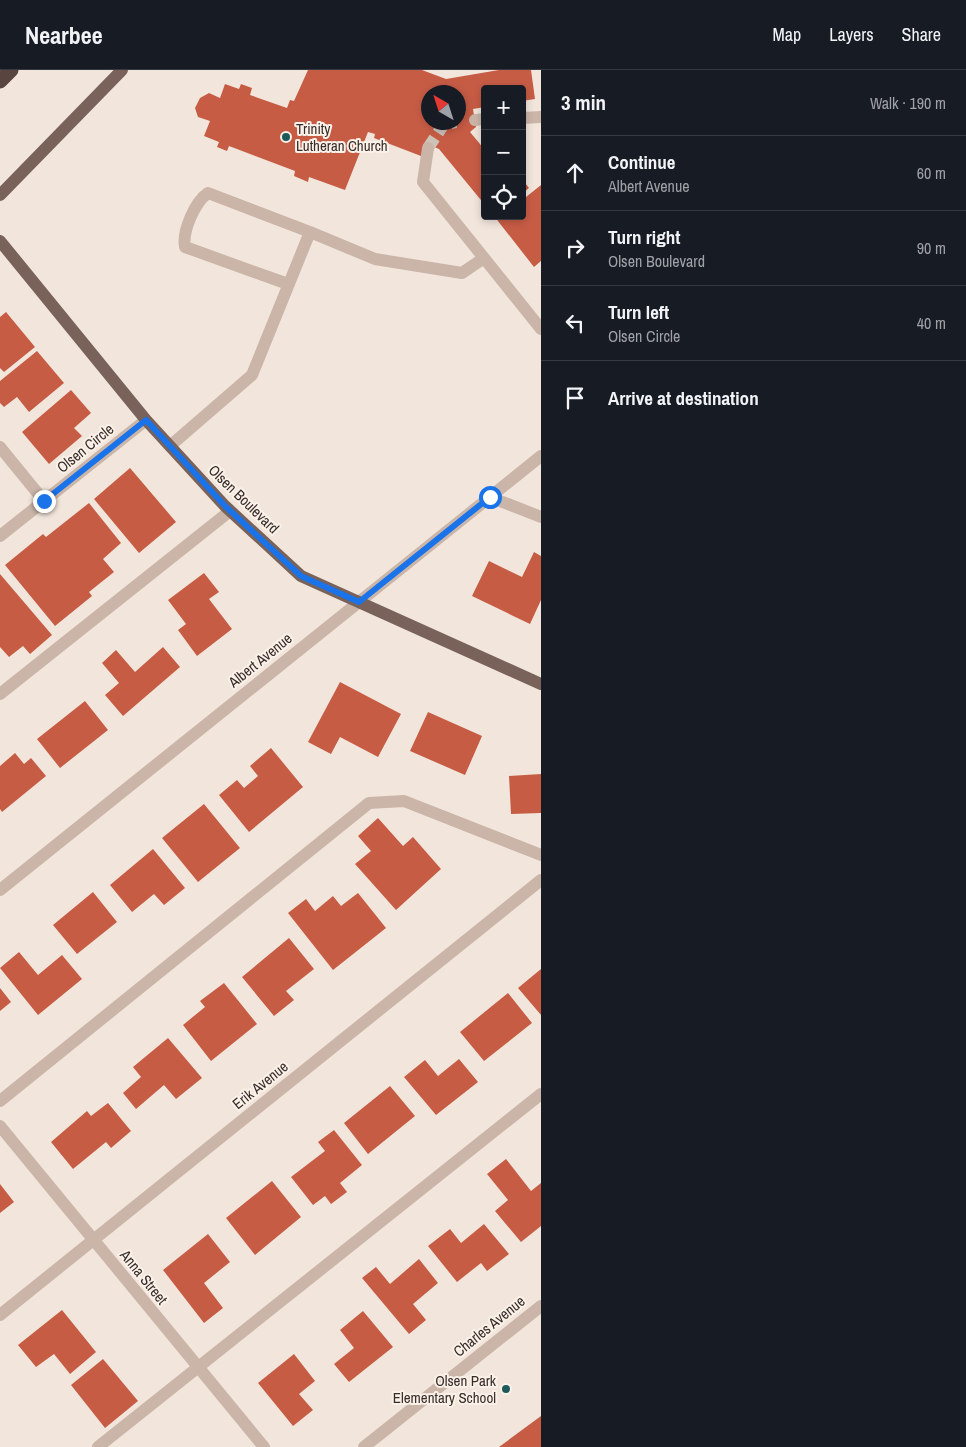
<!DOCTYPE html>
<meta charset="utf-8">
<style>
body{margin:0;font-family:"Archivo Narrow",sans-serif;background:#20242c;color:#f1f3f6}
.controls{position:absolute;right:15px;top:15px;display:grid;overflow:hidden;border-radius:5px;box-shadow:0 2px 8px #0003}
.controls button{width:45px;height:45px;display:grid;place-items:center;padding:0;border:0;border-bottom:1px solid #363941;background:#171b24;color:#f1f3f6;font:25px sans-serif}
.compass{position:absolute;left:421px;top:15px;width:45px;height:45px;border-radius:50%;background:#171b24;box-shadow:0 2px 8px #0003;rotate:321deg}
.stop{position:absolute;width:15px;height:15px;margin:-11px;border:4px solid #1a73e8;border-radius:50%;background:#fff}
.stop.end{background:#1a73e8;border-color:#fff;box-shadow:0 1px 5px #0008}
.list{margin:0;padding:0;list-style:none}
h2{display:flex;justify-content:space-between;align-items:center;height:65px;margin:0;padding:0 20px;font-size:21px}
h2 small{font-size:16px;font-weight:400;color:#9ea1a6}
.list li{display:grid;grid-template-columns:32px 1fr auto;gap:15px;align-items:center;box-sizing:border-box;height:75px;padding:0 20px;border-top:1px solid #363941}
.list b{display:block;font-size:19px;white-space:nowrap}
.list p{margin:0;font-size:16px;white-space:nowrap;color:#9ea1a6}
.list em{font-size:16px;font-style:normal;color:#9ea1a6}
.icon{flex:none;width:28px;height:28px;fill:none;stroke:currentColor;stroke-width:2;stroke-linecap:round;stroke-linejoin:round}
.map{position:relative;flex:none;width:541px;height:1377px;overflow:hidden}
header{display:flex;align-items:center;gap:30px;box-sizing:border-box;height:70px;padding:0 25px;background:#171b24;border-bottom:1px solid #363941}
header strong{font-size:24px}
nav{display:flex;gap:28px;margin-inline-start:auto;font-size:18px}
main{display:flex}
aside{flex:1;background:#171b24}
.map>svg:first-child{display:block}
.building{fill:#c75c45;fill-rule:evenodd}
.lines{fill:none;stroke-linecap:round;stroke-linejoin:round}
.minor-tunnel{stroke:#cdc1b8;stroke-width:12;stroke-dasharray:12 6;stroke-linecap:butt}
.minor{stroke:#cbb5a8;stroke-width:12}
.major{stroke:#796259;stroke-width:12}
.highway{stroke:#58453f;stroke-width:15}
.route{stroke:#1a73e8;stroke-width:6}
.poi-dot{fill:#1d5959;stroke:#faf1e9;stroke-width:2}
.labels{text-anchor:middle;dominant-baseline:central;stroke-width:4;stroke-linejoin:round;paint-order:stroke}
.poi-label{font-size:15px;fill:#372c28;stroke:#faf1e9;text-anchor:start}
.street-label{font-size:15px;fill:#372c28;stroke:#faf1e9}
</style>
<header>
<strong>Nearbee</strong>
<nav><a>Map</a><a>Layers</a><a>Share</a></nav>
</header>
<main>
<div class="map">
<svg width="541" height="1377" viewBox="0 0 541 1377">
<rect width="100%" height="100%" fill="#f2e6dc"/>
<!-- building -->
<path class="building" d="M308 0H422L446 9 499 0H531L535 29 522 31V19H485V37L473 39 476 57 470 62 485 80V135L439 79 434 77 421 86 374 68 375 64 368 62 345 120 309 107 308 112 294 106 295 101 229 76 227 81 217 77 219 72 204 66 210 51 198 47 195 38 200 28 209 23 220 28 225 14 239 19 241 14 252 18 250 25 287 38 290 30 294 31ZM428 22H458V52H428Z
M522 109 529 118 523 123 526 127 541 115V191L534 197 494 146H522Z
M6 242 35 277 4 302 0 298V247Z
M37 281 64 313 29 342 17 327 4 337 0 333V311Z
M71 320 91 343 74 358 82 366 49 394 22 362Z
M130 398 176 452 139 483 94 429Z
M89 433 121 473 103 489 114 502 89 522 92 526 55 556 5 495 43 464 46 467Z
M534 482 541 486V530L530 554 472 526 489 491 522 507Z
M204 503 219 522 209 529 232 559 197 586 178 560 186 554 168 530Z
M0 504 52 565 30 584 23 576 9 587 0 577Z
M163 577 180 597 123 646 105 625 119 613 102 593 116 580 135 602Z
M340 612 401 644 378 687 340 667 331 684 308 672Z
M85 631 108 660 60 698 37 669Z
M428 642 482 666 465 705 410 681Z
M271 678 303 717 249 762 219 725 237 710 244 718 258 706 250 696Z
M15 683 24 694 31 688 46 706 2 742 0 739V696Z
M541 704V743L511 744 509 706Z
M204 734 240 778 198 812 162 768Z
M378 748 403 776 413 767 441 799 396 840 355 794 371 781 358 766Z
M153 779 185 818 164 835 154 824 132 842 110 815Z
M93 822 117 852 77 884 53 855Z
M358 823 386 858 333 900 288 843 306 829 315 841 333 826 341 836Z
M289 868 314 899 286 921 294 930 274 946 242 907Z
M19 882 38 905 62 885 82 909 38 945 0 898Z
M541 899V945L518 918Z
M224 913 257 954 211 991 183 955 205 937 200 931Z
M0 918 11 932 0 941Z
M508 923 532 953 484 991 460 962Z
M168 968 202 1008 176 1029 164 1015 136 1039 123 1023 141 1007 133 997Z
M459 989 478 1012 436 1045 404 1007 425 990 438 1006Z
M390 1016 415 1046 368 1084 344 1053Z
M108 1033 131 1061 111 1078 106 1072 73 1099 51 1072 87 1041 91 1046Z
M334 1060 362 1095 340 1113 347 1122 331 1134 325 1126 313 1135 291 1107 325 1081 318 1072Z
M506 1089 531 1121 541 1113V1156L521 1172 495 1141 508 1130 487 1104Z
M272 1111 301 1147 255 1185 226 1148Z
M0 1114 14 1132 0 1143Z
M484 1154 509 1184 487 1201 481 1193 457 1212 428 1176 450 1159 461 1173Z
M208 1164 230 1192 204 1213 223 1238 204 1253 163 1200Z
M419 1189 438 1213 413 1234 426 1250 409 1264 362 1208 376 1197 390 1214Z
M62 1240 96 1282 70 1304 54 1284 36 1297 18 1275Z
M363 1241 393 1277 349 1312 334 1294 354 1278 340 1260Z
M294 1284 315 1311 299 1324 313 1340 293 1356 258 1313Z
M103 1289 138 1331 105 1358 71 1315Z
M541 1346V1377H499Z"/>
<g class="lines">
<!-- minor-tunnel -->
<path class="minor-tunnel" d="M428 78 444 54 456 52"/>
<!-- minor -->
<path class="minor" d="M522 48 541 47
M475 50 485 49
M428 78 423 112 541 259
M310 162 375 189 462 203 484 188
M170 376 252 305 310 162 208 123C195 132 182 161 185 177L288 214
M0 377 44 431
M490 427 541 447
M0 466 146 350
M0 624 230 441
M0 820 541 386
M0 1031 369 733 404 731 541 785
M0 1056 264 1377
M0 1245 541 810
M98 1377 541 1024
M364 1377 541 1236"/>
<!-- major -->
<path class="major" d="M0 125 122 0
M0 171 146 350 225 436 301 506 541 614"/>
<!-- highway -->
<path class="highway" d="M0 11 11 0"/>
</g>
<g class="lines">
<!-- route -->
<path class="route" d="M44 431 146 350 225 436 301 506 359 532 490 427"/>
</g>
<!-- markers -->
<g class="poi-dot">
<circle cx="286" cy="67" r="5"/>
<circle cx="506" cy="1319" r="5"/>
</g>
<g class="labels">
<!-- poi labels -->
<g class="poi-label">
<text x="296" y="58">Trinity<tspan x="296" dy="17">Lutheran Church</tspan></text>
<text x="496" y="1310" text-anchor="end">Olsen Park<tspan x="496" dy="17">Elementary School</tspan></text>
</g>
<!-- street labels -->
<g class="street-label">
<text transform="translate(85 378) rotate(-39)">Olsen Circle</text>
<text transform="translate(244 429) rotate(44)">Olsen Boulevard</text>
<text transform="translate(260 590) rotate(-39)">Albert Avenue</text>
<text transform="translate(260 1015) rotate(-39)">Erik Avenue</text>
<text transform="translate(144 1207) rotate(51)">Anna Street</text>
<text transform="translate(489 1256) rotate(-39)">Charles Avenue</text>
</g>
</g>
</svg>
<div class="controls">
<button>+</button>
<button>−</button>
<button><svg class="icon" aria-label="locate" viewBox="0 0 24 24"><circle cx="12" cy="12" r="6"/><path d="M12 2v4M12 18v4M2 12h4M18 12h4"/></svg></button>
</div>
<svg class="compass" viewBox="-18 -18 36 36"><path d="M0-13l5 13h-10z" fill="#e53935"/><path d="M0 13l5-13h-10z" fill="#9ea1a6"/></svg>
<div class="stop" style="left:490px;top:427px"></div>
<div class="stop end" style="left:44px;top:431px"></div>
</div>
<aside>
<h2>3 min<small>Walk · 190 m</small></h2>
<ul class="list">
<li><svg class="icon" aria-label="ahead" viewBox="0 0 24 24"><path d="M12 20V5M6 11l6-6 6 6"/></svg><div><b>Continue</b><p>Albert Avenue</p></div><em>60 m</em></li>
<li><svg class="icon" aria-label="right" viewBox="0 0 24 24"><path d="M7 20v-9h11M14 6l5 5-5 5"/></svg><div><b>Turn right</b><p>Olsen Boulevard</p></div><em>90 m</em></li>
<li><svg class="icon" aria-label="left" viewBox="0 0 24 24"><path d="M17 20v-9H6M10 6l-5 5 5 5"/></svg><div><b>Turn left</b><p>Olsen Circle</p></div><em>40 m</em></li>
<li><svg class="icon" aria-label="arrive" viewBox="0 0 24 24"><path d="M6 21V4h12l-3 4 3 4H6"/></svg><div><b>Arrive at destination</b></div></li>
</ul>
</aside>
</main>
